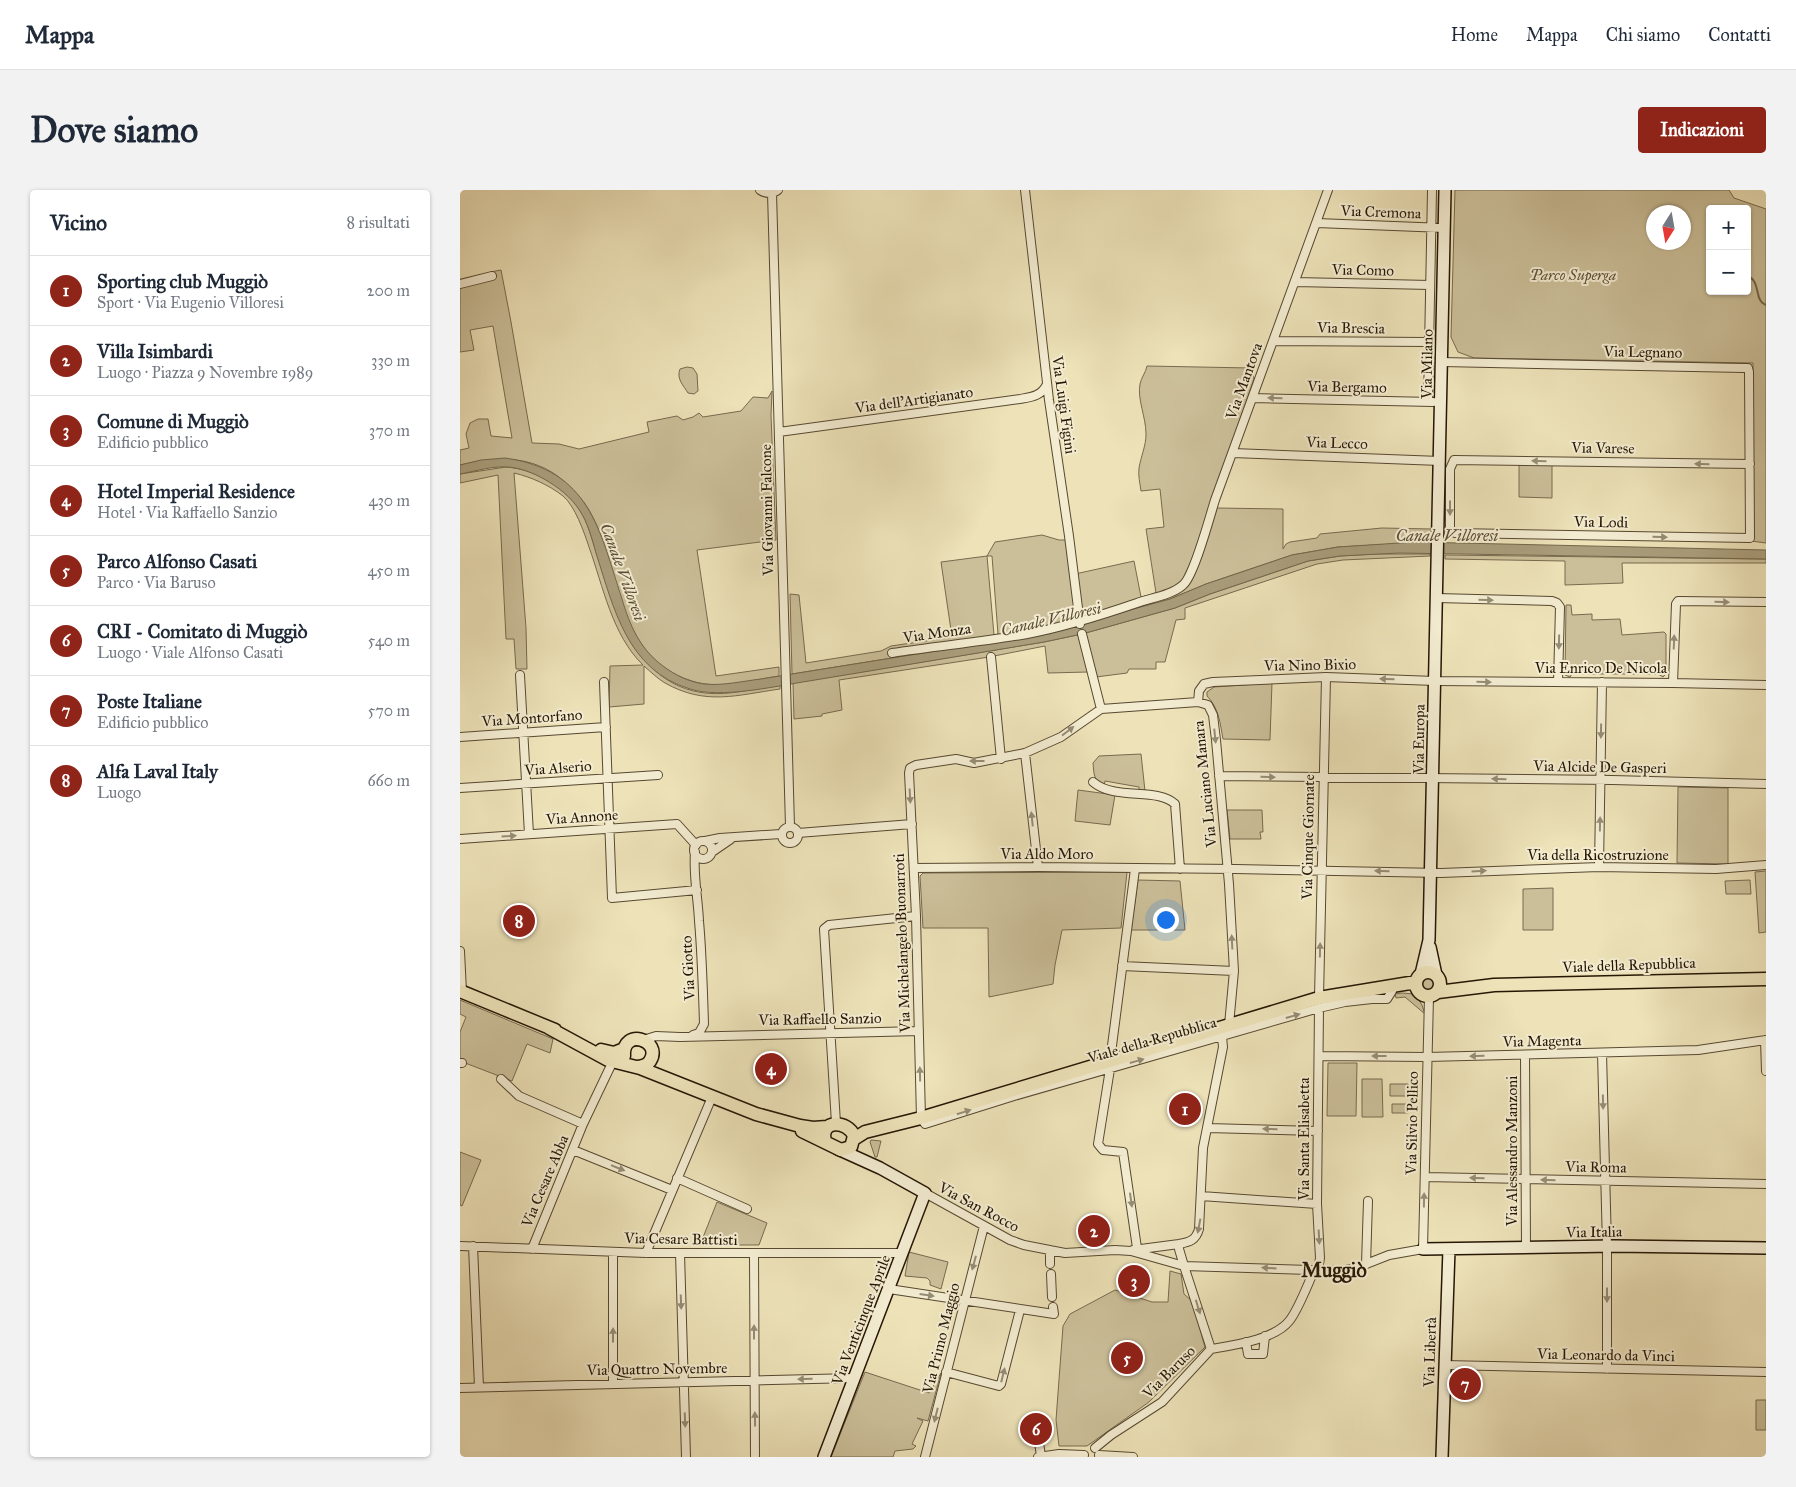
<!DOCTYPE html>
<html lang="it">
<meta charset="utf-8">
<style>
body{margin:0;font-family:"IM FELL Great Primer",serif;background:#f2f2f3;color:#1f2937}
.controls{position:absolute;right:15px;top:15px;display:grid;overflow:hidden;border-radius:5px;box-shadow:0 1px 4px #0004}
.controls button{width:45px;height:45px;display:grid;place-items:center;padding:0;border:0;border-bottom:1px solid #e0e1e3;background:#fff;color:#1f2937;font:25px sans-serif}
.compass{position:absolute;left:1186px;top:15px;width:45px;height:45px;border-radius:50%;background:#fff;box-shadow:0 1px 4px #0004;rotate:191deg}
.you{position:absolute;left:705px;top:729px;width:18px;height:18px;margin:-12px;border:4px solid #fff;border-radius:50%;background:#1a73e8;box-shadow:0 0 0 8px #1a73e833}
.badge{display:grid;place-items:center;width:32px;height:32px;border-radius:50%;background:#8f2418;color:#fff;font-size:16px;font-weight:700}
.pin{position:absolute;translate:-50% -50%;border:2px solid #fff;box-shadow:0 1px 5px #0006}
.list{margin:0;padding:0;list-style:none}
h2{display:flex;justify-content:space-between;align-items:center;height:65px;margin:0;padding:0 20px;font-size:21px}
h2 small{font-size:16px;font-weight:400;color:#747a83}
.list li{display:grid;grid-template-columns:32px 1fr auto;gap:15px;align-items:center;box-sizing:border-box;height:70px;padding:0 20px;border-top:1px solid #e0e1e3}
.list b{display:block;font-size:19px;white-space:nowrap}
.list p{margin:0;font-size:16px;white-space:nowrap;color:#747a83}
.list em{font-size:16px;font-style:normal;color:#747a83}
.map{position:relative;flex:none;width:1306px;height:1267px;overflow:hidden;border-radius:5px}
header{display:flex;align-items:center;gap:30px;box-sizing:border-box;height:70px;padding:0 25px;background:#fff;border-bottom:1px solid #e0e1e3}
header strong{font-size:24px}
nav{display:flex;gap:28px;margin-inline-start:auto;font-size:18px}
.intro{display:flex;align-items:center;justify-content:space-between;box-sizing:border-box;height:120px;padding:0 30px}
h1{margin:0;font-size:35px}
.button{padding:12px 22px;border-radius:5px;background:#8f2418;color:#fff;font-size:18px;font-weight:700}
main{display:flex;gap:30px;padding:0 30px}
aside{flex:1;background:#fff;border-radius:5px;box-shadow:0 1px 4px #0004}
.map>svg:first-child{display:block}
.green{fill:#cbbf99;stroke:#786a4e;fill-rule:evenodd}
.water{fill:#a99d7b;stroke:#74674b}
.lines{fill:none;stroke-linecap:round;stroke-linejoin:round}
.stream{stroke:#74674b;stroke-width:2}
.street-casing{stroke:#574931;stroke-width:10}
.secondary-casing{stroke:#251604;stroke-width:14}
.primary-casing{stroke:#251604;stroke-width:15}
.street{stroke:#f3ecd1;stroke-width:8}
.secondary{stroke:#f3ecd1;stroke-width:11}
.primary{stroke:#ede2b8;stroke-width:12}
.oneway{fill:#968c75}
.labels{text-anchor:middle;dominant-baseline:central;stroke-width:4;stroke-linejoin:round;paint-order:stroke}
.street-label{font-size:15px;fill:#251604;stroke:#f3ecd1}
.park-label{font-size:15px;font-style:italic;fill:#5f5138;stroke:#f3ecd1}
.water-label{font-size:16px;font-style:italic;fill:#5a4c34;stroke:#f3ecd1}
.district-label{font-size:20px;font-weight:bold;fill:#251604;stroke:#f3ecd1}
</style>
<header>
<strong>Mappa</strong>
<nav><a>Home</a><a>Mappa</a><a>Chi siamo</a><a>Contatti</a></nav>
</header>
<div class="intro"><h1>Dove siamo</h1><a class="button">Indicazioni</a></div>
<main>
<aside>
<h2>Vicino<small>8 risultati</small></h2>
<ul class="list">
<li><span class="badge">1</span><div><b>Sporting club Muggiò</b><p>Sport · Via Eugenio Villoresi</p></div><em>200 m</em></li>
<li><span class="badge">2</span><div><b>Villa Isimbardi</b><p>Luogo · Piazza 9 Novembre 1989</p></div><em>330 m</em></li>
<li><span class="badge">3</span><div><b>Comune di Muggiò</b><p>Edificio pubblico</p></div><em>370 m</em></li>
<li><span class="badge">4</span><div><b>Hotel Imperial Residence</b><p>Hotel · Via Raffaello Sanzio</p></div><em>430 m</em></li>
<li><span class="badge">5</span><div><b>Parco Alfonso Casati</b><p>Parco · Via Baruso</p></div><em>450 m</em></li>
<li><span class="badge">6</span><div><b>CRI - Comitato di Muggiò</b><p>Luogo · Viale Alfonso Casati</p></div><em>540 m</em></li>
<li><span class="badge">7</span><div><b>Poste Italiane</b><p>Edificio pubblico</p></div><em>570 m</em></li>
<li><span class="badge">8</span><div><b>Alfa Laval Italy</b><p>Luogo</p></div><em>660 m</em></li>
</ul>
</aside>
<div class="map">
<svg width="1306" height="1267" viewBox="0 0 1306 1267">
<rect width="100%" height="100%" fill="#ede2b8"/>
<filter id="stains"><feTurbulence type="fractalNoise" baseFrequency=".004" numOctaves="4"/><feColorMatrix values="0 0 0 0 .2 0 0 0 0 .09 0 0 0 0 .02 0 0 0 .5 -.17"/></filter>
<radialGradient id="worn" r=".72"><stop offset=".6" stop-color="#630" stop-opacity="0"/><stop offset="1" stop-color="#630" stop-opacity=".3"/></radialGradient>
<!-- green -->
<path class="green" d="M995 0H1269L1274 8 1306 19V353L1291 351 1293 173 1014 168 998 162 991 147ZM1250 19H1287V101H1250ZM1194 22H1224V52H1194Z
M41 80 51 132 72 253 99 254 119 259 189 242 187 232 217 226 223 230 233 227 239 223 243 227 281 221 293 207 308 208 312 201 311 225 316 350 237 360 256 486 319 477V486C292 490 259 500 232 491 154 467 163 378 129 320 124 311 117 304 110 297 78 264 40 266 0 275V260L9 258 6 244 10 233 18 229H28L31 246 52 248 33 136 10 140 14 160 0 162V97L32 89 30 82Z
M687 176 791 178 794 189 732 369 721 393 733 388 757 318 823 319V359L826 354 830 352 857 348 860 344 922 338 972 339 971 352 878 357 832 365 746 394 710 409 582 444 332 484 330 404 339 405 346 473 421 461 431 456 492 447 481 372 527 366 535 352 582 345 599 350H608L615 384 674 371 681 407 696 403 686 339 704 337 700 299 681 301C680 293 678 286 679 278 681 266 686 256 686 244 686 227 677 209 680 194 681 188 686 182 687 176ZM527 366H532L538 444 534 445Z
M227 177 233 178 237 184 238 201 234 204 228 203C224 196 216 189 220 179Z
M1059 275H1092V308L1059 307Z
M46 277C74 279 103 295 119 319 128 332 132 350 137 365 155 421 176 495 245 503 269 506 296 498 320 495V499C277 505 246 516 205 493 198 489 191 482 184 476V514L149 517 150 476 183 475C152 445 143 396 129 357 124 342 115 316 103 306 89 295 71 287 54 283L66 438 67 479H56L54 449H46L38 285 0 293V284Z
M916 364H970V366L883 370 857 374 725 418V429L716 430 705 472H696V479H669L667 483 636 487 620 450 628 482 588 483 585 456 529 467 379 490 382 520 362 524V526L334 529 333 493 584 452 622 444 715 418 750 404 848 371 880 366Z
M985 365 1299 369H1306V373H1162L1163 393 1105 395V371L985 369Z
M1106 415H1111L1112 425 1132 424V430L1160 429 1162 445 1204 442 1206 444V484L1203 487 1198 484H1112L1110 487 1105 485Z
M812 493 810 550 763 549C760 533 759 518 747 506V502L754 497Z
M681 564 685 601 679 600V597L645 591 644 595C633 591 634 583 633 573L639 566Z
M1218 597 1268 598V674L1217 673Z
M618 600 655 605 650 635 615 631Z
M767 620H802L803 642H800L801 649H770Z
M1306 681V742L1299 743 1295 682Z
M667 682 661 738 602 740 595 775 593 794 529 807 528 738H463L460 686 463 683Z
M678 690 720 691 725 740H671Z
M1290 690 1291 704H1266L1265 691Z
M1093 698V740H1063V699Z
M961 795a7 7 0 1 1 14 0a7 7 0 1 1-14 0Z
M942 803 955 804 962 815 965 824 945 807 936 808 935 804Z
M0 810 93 849 90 863 67 854 52 891 0 871V842L6 827 0 824Z
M868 873H897L896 926H867Z
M902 889H922L923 927H902Z
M930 894H948V906H930Z
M932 914H948V923H932Z
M411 950 421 951 417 967H415L410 952Z
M0 962 21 970 2 1016 0 1015Z
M257 1012 307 1033 299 1055H240Z
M449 1062 488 1072 481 1099 470 1095V1091L467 1088 445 1086Z
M710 1081 721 1084 724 1104 732 1111 745 1157 689 1212 627 1256H599L596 1230 603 1136 610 1124 655 1100 692 1112H708Z
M405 1182 469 1203 481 1183 468 1231 457 1228 463 1231 452 1254 456 1256 453 1259 435 1261 433 1267H371Z
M1296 1210H1306V1240H1296Z"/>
<!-- water -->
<path class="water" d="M45 268C130 280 139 339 162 409 170 436 180 459 203 476 215 485 229 492 244 494 263 496 283 491 301 489L582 444 710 409 746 394 832 365 878 357 955 352 1306 360V369L939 363 880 366 848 371 750 404 715 418 622 444 584 452C506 465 428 478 349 491 316 496 261 509 230 499 167 480 154 419 136 363 132 349 128 333 120 321 111 307 98 297 84 289 73 283 61 278 48 277 32 276 16 281 0 284V275L21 270Z"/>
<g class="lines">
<!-- stream -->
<path class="stream" d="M1287 86C1302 91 1293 110 1306 115"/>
<defs>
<path id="street" d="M300 0C306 4 313 4 318 0
M565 0 589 210 609 346 620 434
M312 3 330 636
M857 33 984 38
M836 92 970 95
M0 94 32 86
M814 151 969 152
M982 172 1284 178H1288L1289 182 1290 348 995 343 990 339V279L994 270 1290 274
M793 208 973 212
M968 212 972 0
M319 242 560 209C571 207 582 206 587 194
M773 263 980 271
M977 408 1092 411 1097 413 1100 417 1098 492
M622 444 641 519
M432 463C477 456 522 452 567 444 604 437 642 425 677 413 691 408 712 405 723 395 734 386 750 326 755 310L868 0
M531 467 541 569
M60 485 69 644
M144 492 152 708 237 700
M1213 493 1216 414 1218 411 1306 412
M738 512 739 501 744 494 753 492 866 487 975 491 1213 493 1306 495
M0 547 146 537
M565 563 578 677
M759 586 1152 590 1306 594
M633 592C655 611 697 597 715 614L720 679
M0 598 198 585
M322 645a8 8 0 1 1 16 0a8 8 0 1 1-16 0Z
M338 643 452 634
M0 649 217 634 236 655
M245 651 260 648 321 644
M234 660a9 9 0 1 1 18 0a9 9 0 1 1-18 0Z
M252 662 271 649
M1139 677 1142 492
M454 678 578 677 775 679 981 683 1139 677 1256 679 1306 675
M0 761 2 802
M662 776 774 781
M859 808 866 487
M769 835 774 781 769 694 756 550 753 525 748 515 738 512 641 519 601 547 565 563 514 573 496 569 456 575 450 578 449 583 456 726 461 928 465 934 554 906 859 818 885 812 912 809H927L932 801
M233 845 239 843 244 834C243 800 242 765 239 731 238 708 233 685 235 662
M183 850 196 846 220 847 459 841
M1305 850 1306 881
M1142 863 1147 1056V1179
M1065 865 1066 1058
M859 866 967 867 1238 860 1306 850
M650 871 675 679
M0 873H2
M650 879 638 954 643 960 663 962 677 1058
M41 889 59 906 123 934
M376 933 364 739 369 735 456 726
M748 938 858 941
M113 960 212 1000
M965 987 1306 994
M217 988 287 1019
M465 1003 550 1050 564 1055 605 1063 655 1060 671 1061 724 1076 881 1081 896 1078 929 1065 963 1059 969 807
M741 1006 857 1014
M719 1054C730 1052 736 1050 739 1039L743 958 763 857 762 847
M0 1056 186 1063H443
M13 1056 19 1197
M72 1059 123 934 153 871
M673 1060 719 1054V1059L724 1076 751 1159
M186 1063 252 907
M220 1063 226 1267
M294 1063 295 1267
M590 1074V1060
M906 1074 908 1011
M858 1080 860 1068 857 1014 859 818
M591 1084 592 1107
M429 1099 594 1124 593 1117
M786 1152 788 1164H803L805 1146
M751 1159C774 1155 815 1150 830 1130 838 1119 847 1097 852 1085L858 1080
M984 1175 1306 1182
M486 1182 539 1196 541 1194 560 1120
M153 1194V1062
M0 1198 394 1188
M578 1246 581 1266
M635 1258 651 1245 702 1212 751 1159
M639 1265 673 1267
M465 1267 524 1036
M578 1267 599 1264 624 1265"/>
<path id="secondary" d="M970 757 976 785
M961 784 969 750 985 0
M963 1059 1154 1056 1306 1058
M364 1267 465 1003 420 978 378 959
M982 1267 989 1059"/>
<path id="primary" d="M956 794a12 12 0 1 1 24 0a12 12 0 1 1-24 0Z
M0 801 95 840
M978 802 1034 795 1306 789
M89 838 148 870 180 878 296 924 340 936 353 938 367 937
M141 860 154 863 164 859
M164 866C162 837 203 850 190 871 187 876 182 877 176 877
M342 941 381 960 391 957 394 946C388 930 359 929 365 951
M394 949 405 942 461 928 859 808 956 792"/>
</defs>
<!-- street casing -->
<use href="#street" class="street-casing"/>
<!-- secondary casing -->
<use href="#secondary" class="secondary-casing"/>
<!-- primary casing -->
<use href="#primary" class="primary-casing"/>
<!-- street -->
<use href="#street" class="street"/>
<!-- secondary -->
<use href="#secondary" class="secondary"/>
<!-- primary -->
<use href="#primary" class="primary"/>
</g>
<!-- one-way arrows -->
<defs><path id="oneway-solid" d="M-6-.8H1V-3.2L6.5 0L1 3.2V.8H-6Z" transform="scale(1.25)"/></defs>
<g class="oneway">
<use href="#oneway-solid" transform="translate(815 208) rotate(-179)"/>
<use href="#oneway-solid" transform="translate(1079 271) rotate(-179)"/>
<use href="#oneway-solid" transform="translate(1242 274) rotate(-179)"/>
<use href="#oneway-solid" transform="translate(990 318) rotate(90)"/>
<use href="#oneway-solid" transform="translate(1200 347) rotate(1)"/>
<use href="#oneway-solid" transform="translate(1026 410) rotate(1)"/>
<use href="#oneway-solid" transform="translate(1262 412) rotate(1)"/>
<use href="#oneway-solid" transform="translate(1099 452) rotate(91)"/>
<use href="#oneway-solid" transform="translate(1214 452) rotate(-88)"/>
<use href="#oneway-solid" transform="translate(927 489) rotate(-178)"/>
<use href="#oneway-solid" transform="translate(1024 492) rotate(1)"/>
<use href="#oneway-solid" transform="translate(608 541) rotate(-37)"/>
<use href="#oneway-solid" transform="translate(1141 541) rotate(91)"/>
<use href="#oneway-solid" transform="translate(755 546) rotate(84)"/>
<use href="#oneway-solid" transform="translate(517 571) rotate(180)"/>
<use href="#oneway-solid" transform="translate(808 587) rotate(1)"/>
<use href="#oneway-solid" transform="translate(1039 589) rotate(-179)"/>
<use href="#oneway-solid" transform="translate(450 606) rotate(87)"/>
<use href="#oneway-solid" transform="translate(572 629) rotate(-96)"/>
<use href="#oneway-solid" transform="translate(1140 634) rotate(-89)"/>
<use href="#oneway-solid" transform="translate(49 646) rotate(-4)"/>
<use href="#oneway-solid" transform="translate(922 681) rotate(-178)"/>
<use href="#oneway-solid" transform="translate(1019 681) rotate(-3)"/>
<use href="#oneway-solid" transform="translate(772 752) rotate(-93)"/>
<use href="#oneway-solid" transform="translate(860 760) rotate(-89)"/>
<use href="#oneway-solid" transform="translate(833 826) rotate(-16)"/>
<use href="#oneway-solid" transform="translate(919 866) rotate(-180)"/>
<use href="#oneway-solid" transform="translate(1017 866) rotate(179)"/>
<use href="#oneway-solid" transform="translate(677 871) rotate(-16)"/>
<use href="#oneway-solid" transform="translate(460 884) rotate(-91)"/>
<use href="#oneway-solid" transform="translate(1143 912) rotate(89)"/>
<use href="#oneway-solid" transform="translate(504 922) rotate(-17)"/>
<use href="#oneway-solid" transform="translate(810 939) rotate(-179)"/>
<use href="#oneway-solid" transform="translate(158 978) rotate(22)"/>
<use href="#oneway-solid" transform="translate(1017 988) rotate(-179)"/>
<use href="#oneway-solid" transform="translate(1088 990) rotate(-179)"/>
<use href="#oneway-solid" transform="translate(671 1010) rotate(82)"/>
<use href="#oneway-solid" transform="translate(964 1010) rotate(-89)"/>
<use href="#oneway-solid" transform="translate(739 1036) rotate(101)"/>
<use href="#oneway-solid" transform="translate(859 1047) rotate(87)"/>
<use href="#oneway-solid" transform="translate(514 1073) rotate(105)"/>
<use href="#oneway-solid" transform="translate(809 1078) rotate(-176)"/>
<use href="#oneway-solid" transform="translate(467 1105) rotate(8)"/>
<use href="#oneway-solid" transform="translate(1147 1105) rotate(90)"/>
<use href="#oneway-solid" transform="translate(221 1112) rotate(88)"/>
<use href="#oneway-solid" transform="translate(738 1117) rotate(73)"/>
<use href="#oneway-solid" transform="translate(294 1142) rotate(-90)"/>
<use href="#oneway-solid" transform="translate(153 1145) rotate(-90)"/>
<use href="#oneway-solid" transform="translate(543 1185) rotate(-76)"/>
<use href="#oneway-solid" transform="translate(345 1189) rotate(179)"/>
<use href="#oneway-solid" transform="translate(476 1225) rotate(104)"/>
<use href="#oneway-solid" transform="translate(295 1229) rotate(-91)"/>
<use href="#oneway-solid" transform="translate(225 1230) rotate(88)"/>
</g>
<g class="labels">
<!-- street labels -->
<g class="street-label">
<text transform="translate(921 22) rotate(2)">Via Cremona</text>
<text transform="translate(903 80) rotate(1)">Via Como</text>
<text transform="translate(891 138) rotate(1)">Via Brescia</text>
<text transform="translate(1183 162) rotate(1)">Via Legnano</text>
<text transform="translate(967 174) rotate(-89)">Via Milano</text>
<text transform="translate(784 191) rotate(-70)">Via Mantova</text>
<text transform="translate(887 197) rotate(1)">Via Bergamo</text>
<text transform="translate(454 210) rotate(-8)">Via dell'Artigianato</text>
<text transform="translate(604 215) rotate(82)">Via Luigi Figini</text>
<text transform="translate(877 253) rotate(2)">Via Lecco</text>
<text transform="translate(1143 258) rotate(1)">Via Varese</text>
<text transform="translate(307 320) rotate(-91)">Via Giovanni Falcone</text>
<text transform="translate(1141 332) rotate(1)">Via Lodi</text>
<text transform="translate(477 443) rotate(-8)">Via Monza</text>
<text transform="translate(850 475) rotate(-1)">Via Nino Bixio</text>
<text x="1141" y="478">Via Enrico De Nicola</text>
<text transform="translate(72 528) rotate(-4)">Via Montorfano</text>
<text transform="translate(959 549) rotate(-89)">Via Europa</text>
<text transform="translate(1140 577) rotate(1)">Via Alcide De Gasperi</text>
<text transform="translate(98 578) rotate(-4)">Via Alserio</text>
<text transform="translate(745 594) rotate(-96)">Via Luciano Manara</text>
<text transform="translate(122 627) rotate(-4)">Via Annone</text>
<text transform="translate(848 647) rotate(-89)">Via Cinque Giornate</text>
<text x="587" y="664">Via Aldo Moro</text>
<text x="1138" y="665">Via della Ricostruzione</text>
<text transform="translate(442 753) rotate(-92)">Via Michelangelo Buonarroti</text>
<text transform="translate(1169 775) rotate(-2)">Viale della Repubblica</text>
<text transform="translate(228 778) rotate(-93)">Via Giotto</text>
<text transform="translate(360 829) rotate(-1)">Via Raffaello Sanzio</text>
<text transform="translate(692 850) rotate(-16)">Viale della Repubblica</text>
<text transform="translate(1082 851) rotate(-1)">Via Magenta</text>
<text transform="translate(952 933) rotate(-89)">Via Silvio Pellico</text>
<text transform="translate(844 949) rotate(-90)">Via Santa Elisabetta</text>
<text transform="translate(1052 961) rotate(-90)">Via Alessandro Manzoni</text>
<text transform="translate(1136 977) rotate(1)">Via Roma</text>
<text transform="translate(85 991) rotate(-67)">Via Cesare Abba</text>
<text transform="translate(519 1017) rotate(28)">Via San Rocco</text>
<text transform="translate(1134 1042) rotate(-1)">Via Italia</text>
<text transform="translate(221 1049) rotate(1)">Via Cesare Battisti</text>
<text transform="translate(401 1130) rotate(-69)">Via Venticinque Aprile</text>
<text transform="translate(481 1148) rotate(-76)">Via Primo Maggio</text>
<text transform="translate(970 1162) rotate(-88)">Via Libertà</text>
<text transform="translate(1146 1165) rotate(1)">Via Leonardo da Vinci</text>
<text transform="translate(197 1179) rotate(-1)">Via Quattro Novembre</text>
<text transform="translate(709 1182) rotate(-45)">Via Baruso</text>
</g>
<!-- park labels -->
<g class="park-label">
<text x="1113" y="85">Parco Superga</text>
</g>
<!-- water labels -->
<g class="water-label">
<text x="987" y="345">Canale Villoresi</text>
<text transform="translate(163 382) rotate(70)">Canale Villoresi</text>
<text transform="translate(591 429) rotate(-13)">Canale Villoresi</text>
</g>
<!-- district labels -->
<g class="district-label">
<text x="874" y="1080">Muggiò</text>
</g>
</g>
<rect width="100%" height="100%" filter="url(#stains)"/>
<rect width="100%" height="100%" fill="url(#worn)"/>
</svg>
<div class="controls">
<button>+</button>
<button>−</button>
</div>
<svg class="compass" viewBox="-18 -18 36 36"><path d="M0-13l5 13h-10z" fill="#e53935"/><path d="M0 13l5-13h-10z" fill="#747a83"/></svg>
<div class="you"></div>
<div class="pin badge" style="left:725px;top:919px">1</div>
<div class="pin badge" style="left:634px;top:1041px">2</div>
<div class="pin badge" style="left:674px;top:1091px">3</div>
<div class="pin badge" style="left:311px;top:879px">4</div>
<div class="pin badge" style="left:667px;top:1168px">5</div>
<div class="pin badge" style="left:576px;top:1239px">6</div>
<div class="pin badge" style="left:1005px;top:1194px">7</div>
<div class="pin badge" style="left:59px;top:731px">8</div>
</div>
</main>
